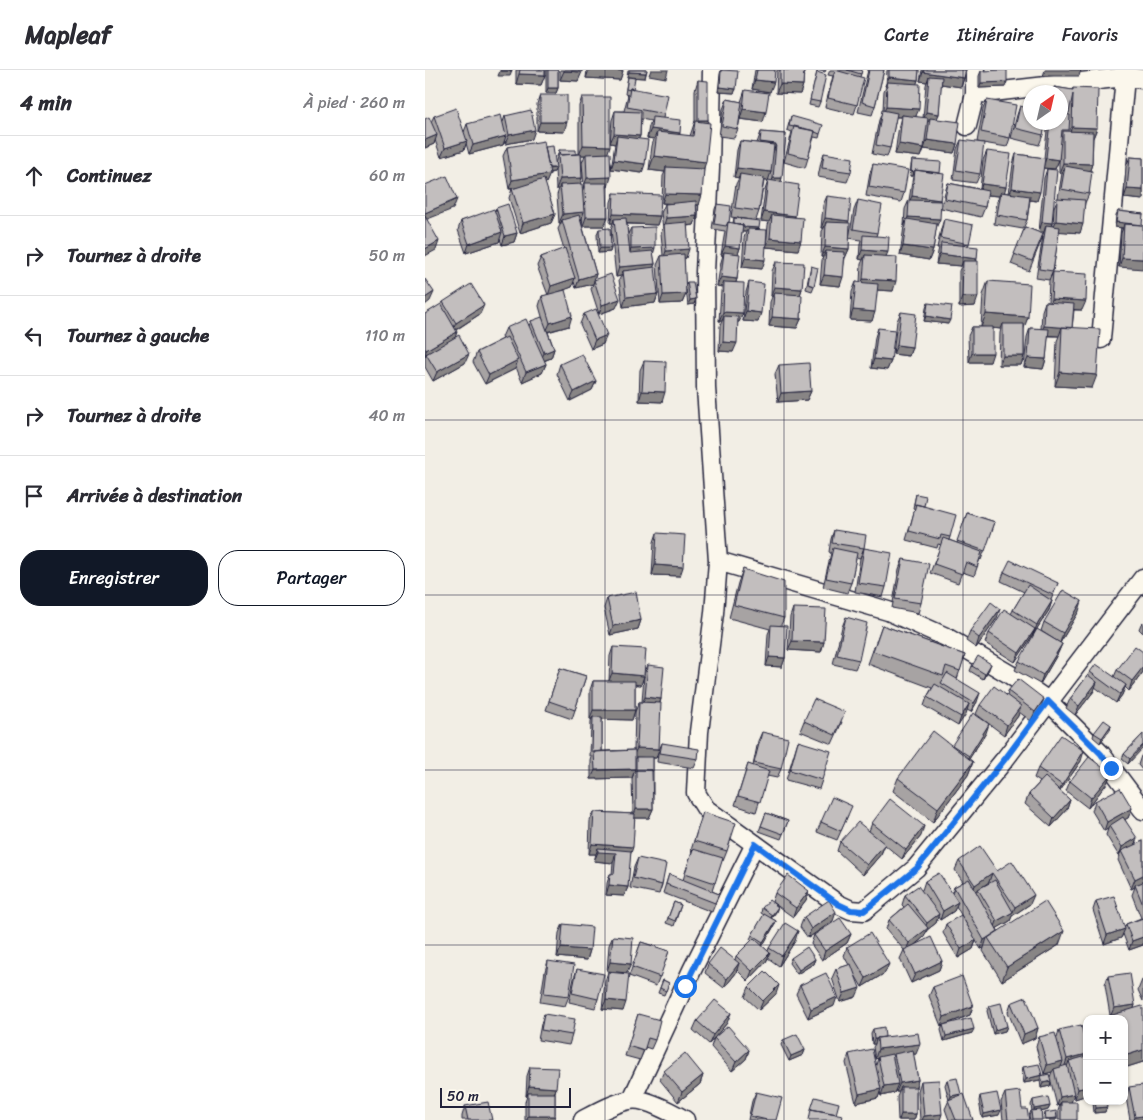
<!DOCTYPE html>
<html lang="fr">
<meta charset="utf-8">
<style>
body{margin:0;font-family:Sriracha,sans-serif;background:#f7f7f7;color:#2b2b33}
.controls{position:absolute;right:15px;bottom:15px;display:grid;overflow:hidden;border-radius:10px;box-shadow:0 1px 4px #0004}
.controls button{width:45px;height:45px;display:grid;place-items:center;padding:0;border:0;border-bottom:1px solid #e1e1e2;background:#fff;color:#2b2b33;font:25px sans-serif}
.compass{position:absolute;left:598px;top:15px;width:45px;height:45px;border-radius:50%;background:#fff;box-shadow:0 1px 4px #0004;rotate:34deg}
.scale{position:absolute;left:15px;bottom:12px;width:131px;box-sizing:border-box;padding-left:5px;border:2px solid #22223b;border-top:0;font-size:14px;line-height:18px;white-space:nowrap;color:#22223b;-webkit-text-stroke:4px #fbf7ec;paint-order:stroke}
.stop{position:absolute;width:15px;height:15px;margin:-11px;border:4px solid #1a73e8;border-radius:50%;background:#fff}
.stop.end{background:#1a73e8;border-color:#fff;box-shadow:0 1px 5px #0008}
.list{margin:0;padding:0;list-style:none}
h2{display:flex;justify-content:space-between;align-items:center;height:65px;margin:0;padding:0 20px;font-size:21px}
h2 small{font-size:16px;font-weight:400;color:#7c7c81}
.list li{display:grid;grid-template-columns:32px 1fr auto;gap:15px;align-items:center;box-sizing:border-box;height:80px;padding:0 20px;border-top:1px solid #e1e1e2}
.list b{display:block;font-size:19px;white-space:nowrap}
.list em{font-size:16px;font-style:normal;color:#7c7c81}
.actions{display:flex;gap:10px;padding:15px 20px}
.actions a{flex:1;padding:11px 0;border:1px solid #111827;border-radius:20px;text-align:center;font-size:18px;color:#111827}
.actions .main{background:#111827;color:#fff}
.icon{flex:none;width:28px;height:28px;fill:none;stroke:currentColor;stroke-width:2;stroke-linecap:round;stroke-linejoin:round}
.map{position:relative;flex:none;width:718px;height:1050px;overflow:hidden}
header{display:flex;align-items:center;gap:30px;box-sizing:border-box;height:70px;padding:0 25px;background:#fff;border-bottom:1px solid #e1e1e2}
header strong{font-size:24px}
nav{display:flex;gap:28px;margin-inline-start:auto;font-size:18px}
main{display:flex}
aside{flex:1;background:#fff}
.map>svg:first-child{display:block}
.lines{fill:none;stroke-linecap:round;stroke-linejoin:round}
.street-casing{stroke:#22223b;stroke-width:21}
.street{stroke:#fbf7ec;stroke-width:18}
.wall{fill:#a7a3a3;stroke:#22223b;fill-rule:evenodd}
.shaded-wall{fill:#888585;stroke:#22223b}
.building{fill:#c2bebe;stroke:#22223b}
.route{stroke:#1a73e8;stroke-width:6}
.grid{fill:none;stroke:#22223b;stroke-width:1;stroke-opacity:0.55}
</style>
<header>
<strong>Mapleaf</strong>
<nav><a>Carte</a><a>Itinéraire</a><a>Favoris</a></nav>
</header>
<main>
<aside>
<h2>4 min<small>À pied · 260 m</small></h2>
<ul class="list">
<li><svg class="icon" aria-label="ahead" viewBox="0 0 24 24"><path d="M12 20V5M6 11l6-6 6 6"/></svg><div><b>Continuez</b></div><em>60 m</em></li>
<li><svg class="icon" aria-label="right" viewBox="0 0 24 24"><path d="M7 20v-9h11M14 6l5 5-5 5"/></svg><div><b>Tournez à droite</b></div><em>50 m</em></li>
<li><svg class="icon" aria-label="left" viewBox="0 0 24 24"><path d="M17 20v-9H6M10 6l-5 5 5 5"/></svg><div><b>Tournez à gauche</b></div><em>110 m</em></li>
<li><svg class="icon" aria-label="right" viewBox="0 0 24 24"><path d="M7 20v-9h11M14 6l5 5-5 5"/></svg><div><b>Tournez à droite</b></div><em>40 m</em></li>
<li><svg class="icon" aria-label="arrive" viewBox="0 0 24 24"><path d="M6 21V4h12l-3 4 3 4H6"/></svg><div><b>Arrivée à destination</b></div></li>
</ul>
<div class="actions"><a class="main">Enregistrer</a><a>Partager</a></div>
</aside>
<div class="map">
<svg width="718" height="1050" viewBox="0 0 718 1050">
<rect width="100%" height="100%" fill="#f2eee5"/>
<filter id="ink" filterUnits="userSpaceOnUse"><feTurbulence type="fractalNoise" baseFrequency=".02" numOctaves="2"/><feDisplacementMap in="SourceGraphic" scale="10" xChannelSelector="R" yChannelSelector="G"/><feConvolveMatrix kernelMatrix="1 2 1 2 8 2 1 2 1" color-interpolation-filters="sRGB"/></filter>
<g filter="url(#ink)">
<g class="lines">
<defs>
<path id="street" d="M287 0 285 98 280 202 281 318 293 491 289 543 274 662 271 723 281 739 413 834 426 840 439 841 491 798 580 689 718 508
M550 24 700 7 718 9
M542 56 550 24V0
M676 269 700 7 699 0
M293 491 463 541 521 567 584 604 623 631 676 684 718 740
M207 1029 267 900 330 774
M158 1050C173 1042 189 1033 205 1030 219 1027 248 1043 260 1050"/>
</defs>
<!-- street casing -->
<use href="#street" class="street-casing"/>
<!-- street -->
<use href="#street" class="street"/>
</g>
<!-- wall -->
<path class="wall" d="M91 0H120V5L116 15 91 14Z
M121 0H133V18L131 23H121Z
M135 0H157L153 11 135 10Z
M162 0H198L195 10 161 8Z
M203 0H222L220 8 204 7 208 19 239 44 238 48 255 63 254 65 265 66 270 51V20L273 10 283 50 279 99 274 135H271L272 146 269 155 262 156 261 188 259 189 260 216 262 212 271 229 269 234 263 235 261 220V224L257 233 235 234 232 195 236 186 238 185 236 163 238 158 236 143 240 134H245L237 133 238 106 240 102 224 100 227 76 229 69 222 68 224 56 226 51 216 49 215 66 213 69 217 103 186 99 190 74 185 73 187 50 190 41H199L203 25 200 24 202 12 203 7H202Z
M296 0 311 19 309 23 293 22 295 4Z
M330 0H350L345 22 327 19Z
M352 0H379L378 15 375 24 351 23Z
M392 0H401L400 2Z
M405 0H437L435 7 432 35 429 44 400 37 408 6 403 5Z
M443 0H459L450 36 447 45 433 42Z
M462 0H494L493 10 491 14V47L498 48 501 15 502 12 495 11 497 0H541L539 8 536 17 516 14 514 44 512 48 532 74 529 83 499 79 496 87 470 84 474 55 476 47H471L465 78 462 87 447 84 454 50 458 40 459 21 461 16Z
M556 1 580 17 554 18V6Z
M392 2 395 32 393 37 384 35Z
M629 17 647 20 648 18 672 58 668 68 667 94 665 100 664 124 660 133 655 163 634 161 628 201 624 210 611 208 618 166 604 201 586 194 600 157 618 164 619 162H614L619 108 622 99 627 153 626 156H628L629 137 633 128 637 103H634V84V90L630 99 618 98 612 131 605 130 602 150 598 159 569 154 572 131 574 126 562 125 560 137 556 147 516 138 520 122 523 113 555 119 558 90 562 81 579 122 584 123 588 94 591 84 619 88 623 52H636V22H627Z
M320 20 338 52 315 49 313 59 309 68 294 66 298 39 302 29 316 32Z
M115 25 139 62 112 61V34Z
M157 27 182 83 183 117H182L179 156H158L157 146 156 151 171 204 169 210 191 238 174 244 166 219 168 214 151 218 149 212 147 217 132 222 144 256 123 262 129 279 126 288 119 291 121 294 117 303 97 312 91 297 90 299 60 314 48 292 52 282 78 269 77 267 81 258 104 256 106 251 118 250 114 236 117 226 123 225 112 196 116 187 139 179 133 159 136 153H134L132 125 134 119H131L130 99 129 102 125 103 121 113 120 114 130 144 126 153 95 163 84 128 87 119H84L78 86 82 77 130 94 134 80 151 84H154V36ZM156 85H160L157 93 159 118 157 121 155 114 157 108Z
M562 30 585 68 582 77 552 72 558 39Z
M595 36 618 65 614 75 586 68 592 45Z
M9 46 39 62 42 54 78 52 80 46 107 69 80 74V71L78 75 44 84 41 73 39 80 16 87 10 70 9 74 0 78V49L6 52Z
M366 46 395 64 394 68 389 67 383 88 380 98 359 92 367 62 362 60Z
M336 62 361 64 356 112 370 146 373 180 341 177 343 155 344 152 336 151 340 120 343 111H339L334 141 331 150 334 160 337 199 317 197 319 168 321 162H317L315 178 313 184 312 209 311 212 318 243 314 252H312L308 282 294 281 295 256 297 251H294L296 221 297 217 292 216 296 192 298 185H296L300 161 287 159 290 139 292 134 304 153H308L309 148 326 150 306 147 311 114 314 108 309 107 312 80 315 71 332 73Z
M536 70 555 104 551 113 528 110 532 79Z
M399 83 426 102 422 112 393 107 396 92Z
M705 87 718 88V130L699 128 701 96Z
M487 90 515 103V130L508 180 504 190 475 185 479 156 480 139 484 130 488 106H485L486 95Z
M448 94 479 123 476 132 441 126 445 103Z
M189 123 235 146 232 155 202 154 203 164 206 158 228 183 230 194 228 197 233 224 230 233 198 237 194 210 196 206 191 207 186 159 188 153H185L186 132Z
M402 126 423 153 424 179 420 188 415 216 395 214 397 190 398 187H396L397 161 399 158H396L398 135Z
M433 130 452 163 451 166 461 186 468 221 452 220 447 251 425 250 427 222 431 212 435 213 436 194 438 190 434 189 435 174 436 170 424 168 429 140Z
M71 138 92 163 89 172 77 175 75 169 74 172 41 183 33 160 36 151 70 141Z
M693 141 718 144 694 197 696 163 698 158 690 157 691 145Z
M519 149 544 174 543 176 551 191 550 236 534 237V201L536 196 511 194 513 182 514 178H512L516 159Z
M174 159 186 178 185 182 173 183 172 164Z
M351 192 377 219 375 225 376 249 372 258 344 256 345 232 347 227 346 226 347 201Z
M386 196 389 216 387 221 381 219Z
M628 202 657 240H649L647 258 667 318 630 316 632 271 634 266H623L621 289 618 299 599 297 602 267 605 258 616 259 617 241 620 232H623L624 211Z
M563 211 603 247 599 256V286L596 295H574L575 263 576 259 568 258 565 292H544L543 266 547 257H556L558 225Z
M324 212 333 252 318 251 321 222Z
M18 232 55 244 31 260 30 267 40 293 8 311 0 297V244L16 235Z
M503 233 523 254 499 251 501 238Z
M476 242 487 277 484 286 468 284 472 251Z
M159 244 178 274 166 279 155 254Z
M453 258 466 291 462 300 446 298 450 267Z
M219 291 237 332 214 331 215 300Z
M135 294 171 311 167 320 145 331 132 304Z
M354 295 386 321 382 330 353 332 350 304Z
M491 424 499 436 525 467 524 470 532 473 542 443 570 452 556 490 555 489 549 506 537 502 533 513 505 503 516 475 513 474 512 478 481 470 490 439 488 438Z
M409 460 439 478 435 488 431 487 426 513 422 523 398 517 406 483 404 482 406 469Z
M232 463 255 506 227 505 229 472Z
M439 478 461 517 458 527 430 522 435 488Z
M478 489 496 533 493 543 467 538 474 499Z
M318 499 359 548 356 555 360 588 357 597 341 596 343 564 345 559 304 548 313 513Z
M579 502 633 513 626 530 627 531 624 540 590 592 560 573 564 563 586 544 588 540 599 522 576 511Z
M182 528 216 550 213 559 185 565 179 538Z
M368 538 399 572 396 582 363 580 365 547Z
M654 541 635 573 616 561 619 552Z
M421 547 434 590 430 599 408 594 417 557Z
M572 548 551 578 541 571 545 561Z
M718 552V563L714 559 716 554Z
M457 555 540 585 532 609 552 632 546 642 542 640 533 656 499 636 502 627 507 618 443 594Z
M637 574 633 583 615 614 590 600 594 591Z
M188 577 219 604 223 595 236 629 235 633 231 688H228V739L224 748H210L205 785 203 817 199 826 181 825 182 813 185 804H187L188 793 169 791 171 784H164L165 751 169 742 208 744 207 709 209 702 207 708 166 709V691L167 687H165L166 651 167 649H165V620L168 611H184L185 586ZM219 606 217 632H214L210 642 209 680 177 681V649L207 650 210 640V614L216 615Z
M718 582V602L704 621 700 617 697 625 691 633 670 617 669 621 650 645 641 638 645 629 663 605 665 602 689 607 692 600Z
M547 596 564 599 558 609 545 601Z
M135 598 161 606 147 649 121 640Z
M583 621 616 639 606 651 594 642 593 646 579 665 551 644 555 635 582 626Z
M379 651 417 652 407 674 375 661Z
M686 655 685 660 675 673 668 667 669 663Z
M337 662 356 699 352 708 342 706 331 742 310 735 323 694 328 696 333 671Z
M561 663 544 689 548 692 543 705 508 752 468 721 473 708 527 676Z
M718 664 703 694 697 689 699 684Z
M373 671 397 710 394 719 361 710Z
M237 673 273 689 269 698 232 692 233 683Z
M718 684V701L713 695 716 686Z
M656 691 635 721 645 730 642 739 626 757 600 734 604 724 615 712 609 708 613 698Z
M686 704 682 713 663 738 641 721 645 711Z
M670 731 707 738 703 748 700 749 709 775 718 771V875L704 880 698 864 696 868 679 874 668 840 671 831 699 858 701 854 716 848 707 825 710 817 706 819 693 790 695 786H694L681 765 683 759 679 761 667 741Z
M341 743 363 751 356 769 334 761Z
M423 745 412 770 392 762 396 752Z
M275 752 302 781 298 791 297 790 287 821 294 824 287 842 238 823 244 804 258 810 267 781 266 780Z
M447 753 496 766 477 789 460 775 456 784 438 805 412 781 415 772 444 761Z
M213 788 237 815 234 824 205 818 209 797Z
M534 791 572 801 605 834 587 846 585 851 572 858 573 861 634 875 577 911 558 881 559 878 556 879 551 871 548 879 533 888 518 863 521 854 543 857 531 836 529 841 515 850 513 847 511 853 502 860 499 867 490 875 517 891 514 900 486 913 475 889 479 880 461 859 464 850 479 837 477 835 480 825 497 820 500 811 527 823 529 817 538 812 530 800Z
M384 821 381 830 368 847 347 832 350 823Z
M249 832 256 835 249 856 241 853Z
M337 838 351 842 346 848 351 851 349 856 337 876 343 881 344 878 370 871 354 896 343 888 341 892 323 911 312 900 311 903 299 918 280 903 283 894 310 890 311 886 327 871 325 869 327 865 339 845 336 843Z
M379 847 408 851 383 868 375 857Z
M138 854 165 880 162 890 132 887 134 863Z
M426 864 422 873 397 890 386 874 389 865Z
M188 866 202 903 182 901 184 875Z
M216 872 244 881 231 916 204 906Z
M422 877 460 903 437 917 430 905 431 927 415 932 407 908 411 899 424 895 419 886Z
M366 888 390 889 388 894 372 904 364 893Z
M123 891 144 926 140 936 115 932 120 901Z
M152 899 173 929 170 938 144 932 149 908Z
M183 902 198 941 177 939 180 911Z
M683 906 710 935 709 938 718 992 699 998V949H683L684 946 685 945 680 915Z
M238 910 244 913 239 925 233 923Z
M717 910H718V931L713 920Z
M375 915 409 936 383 948 371 924Z
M324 917 351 924 334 940 320 927Z
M508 917 548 936 545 945 516 956 504 926Z
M586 933 613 958 610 968 596 974 583 942Z
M564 936 582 956 580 961 568 964 562 941Z
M119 944 147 965 144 975 113 970 116 954Z
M213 944 230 970 226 979 220 977 215 990 200 986Z
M272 951 302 953 290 967 324 980 321 989 307 1001 286 977 289 968 284 974 268 960Z
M518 955 547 963 519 971 516 960Z
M448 959 460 967 491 984H488L493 1010 491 1017V1044L489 1050H473L472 1027 474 1022H471V1020L469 1023 456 1026 455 1022 453 1028 431 1033 421 993 424 984 451 995 453 988 450 989 448 977 450 974H447L446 963Z
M634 960 662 1025 650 1029 649 1025 646 1032 652 1050H633V1041L635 1035 632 1036 626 1012 625 1016 616 1018 615 1010 599 1013 597 1002 598 997 617 1006 625 1007 627 1002 619 1004 611 977 614 967 632 968Z
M358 970 380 980 378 985 364 991 356 975Z
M105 997 131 1018 130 1023V1046L129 1050H100V1032L102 1026H101L102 1006Z
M239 1001 278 1005 275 1014 253 1032 235 1010Z
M522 1010 536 1024 535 1026 548 1050H524L520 1039 524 1030 520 1015Z
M496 1011 515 1050H495L493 1021Z
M704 1017 718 1050H705L701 1027Z
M331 1022 351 1050H323L327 1031Z
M580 1023 597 1039 604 1050H578L576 1032Z
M555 1026 574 1045 557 1048 554 1031Z
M608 1030 625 1036 623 1040 616 1042 617 1050H605L604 1046 606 1041H607L606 1035Z
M668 1031H681L680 1042 669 1043Z
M40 1036 67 1050H37V1046Z
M620 1043 631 1050H619V1048Z"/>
<!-- shaded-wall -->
<path class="shaded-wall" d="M164 0H186L198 1 195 10 161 8Z
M226 0H243L241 8 224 5Z
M620 0H656L654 6H618Z
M75 1H87L85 6H73Z
M139 1 157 2 153 11 135 10Z
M204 2 221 3 220 8 202 7Z
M498 2 539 8 536 17 503 12 504 6 502 12 495 11Z
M94 4 120 5 116 15 91 14Z
M464 7 493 10 490 19 462 12 460 16Z
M330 10 349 12 345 22 327 19Z
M582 12 580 17 554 18 556 13Z
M355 14 378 15 375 24 351 23Z
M295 17 311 19 309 23 293 22Z
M123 18H133L131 23H121Z
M461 37 494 39 490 48 477 45 476 47 457 46Z
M318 39 341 42 338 52 315 49Z
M501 42 514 44 510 53 505 48 503 52H498Z
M273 50H283L279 60 270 59Z
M115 52H142L139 62 112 61Z
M647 57 672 58 668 68 643 66Z
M226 59 255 63 251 72 232 62 229 69 222 68Z
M110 60 107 69 80 74 84 65Z
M189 64 215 66 211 75 192 66 190 74 185 73Z
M12 65 9 74 0 78V70Z
M81 66 78 75 44 84 48 75Z
M502 70 532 74 529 83 499 79Z
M42 71 39 80 16 87 20 78Z
M335 72 351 74 348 83 331 81Z
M474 74 499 78 496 87 470 84Z
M158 75 185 76 182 85H154Z
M229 86 281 92 276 106 241 97 240 102 224 100Z
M621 88 634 90 630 99 618 98Z
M189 90 220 94 217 103 186 99Z
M638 93 667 94 664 103 640 96 637 103H634Z
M131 98 129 102 121 103 123 99Z
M312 98 346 102 343 111 314 108 315 104 314 108 309 107Z
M486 101 489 102 488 106H485Z
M125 104 121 113 84 119 87 110Z
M186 107 183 117H160V113L158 118 162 108Z
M157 108 154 118 135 115 134 119H131L135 109Z
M348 108H357L354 118 345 117Z
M557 114 581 117 578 127 576 122 574 126 554 124Z
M587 118 615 122 612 131 583 127Z
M702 119 718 120V130L699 128Z
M240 124 277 125 274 135 237 133Z
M487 126 515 130 512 139 483 135Z
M32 129 28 139 0 150V143Z
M159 142 156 151 137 150 136 153H134L138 144Z
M339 142 370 146 367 155 347 145 344 152 336 151Z
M130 144 126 153 95 163 98 153Z
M188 144 235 146 232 155 190 153 189 149 188 153H185Z
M272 146 269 155 240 158 239 154 238 158 241 148Z
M161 147H183L179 156H158Z
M483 147 515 149 511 158 481 157 482 149 479 156Z
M400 148 424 151 420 160 401 152 399 158H396Z
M631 151 658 154 655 163 627 161Z
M617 152 627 153 624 163 621 155 619 162H614Z
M691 152 717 155 699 154 698 158 690 157Z
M308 156 334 158 332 163 323 159 321 162 307 161Z
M77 162 74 172 41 183 44 174Z
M92 163 89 172 77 175 80 166Z
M345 168 376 171 373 180 341 177Z
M14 171 11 180 0 186V179Z
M300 176 315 178 312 187 299 182 298 185H296Z
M478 176 508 180 504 190 475 185Z
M400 177 424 179 420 188 400 187 401 181 398 187H396Z
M175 178H186L185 182 173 183Z
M230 178 227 188H203L206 179Z
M264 179 261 188 238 190 241 181Z
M437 180 463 182 459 191 440 185 438 190 434 189Z
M515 184 552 189 549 198 538 191 536 196 511 194Z
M320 188 340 190 337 199 317 197Z
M697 188 718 189V199L694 197Z
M230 194 226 203 198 201 196 206 191 207 194 197Z
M171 204 168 214 151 218 154 209Z
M399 205 418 207 415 216 395 214Z
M296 207 312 209 309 218 299 212 297 217 292 216Z
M150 208 147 217 123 226 126 216Z
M438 209 471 211 468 221 435 219Z
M349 217 377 219 374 228 349 223 347 227 346 226Z
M9 222 5 231 0 235V228Z
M233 224 230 233 198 237 201 227Z
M261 224 257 233 235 234 238 225Z
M537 227H553L550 236 534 237Z
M195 229 191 238 174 244 177 235Z
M271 229 269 234 263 235 265 230Z
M626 229 661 231 657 240 623 238Z
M59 235 55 244 27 262 31 253Z
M428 240 450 242 447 251 425 250Z
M321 241 336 243 333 252 318 251Z
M298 242 318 243 314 252 299 251V246L297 251H294Z
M561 244 603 247 598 261 578 254 576 259 556 257Z
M147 246 144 256 121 262 125 253Z
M501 246 525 250 523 254 499 251Z
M347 247 376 249 372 258 344 256Z
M619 256 637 257 634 266 615 265Z
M32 262 29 271 1 284 0 287 1 280Z
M182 265 178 274 166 279 170 270Z
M298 272 312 273 308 282 294 281Z
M472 275 487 277 484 286 468 284Z
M129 279 126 288 115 292 119 283Z
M547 283H568L565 292H544Z
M44 284 40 293 8 311 12 302Z
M578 286H599L596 295H574Z
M603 288 621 289 618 299 599 297Z
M449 289 466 291 462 300 446 298Z
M93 290 90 299 60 314 64 305Z
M121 294 117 303 97 312 101 302Z
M635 302 672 305 667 318 630 316Z
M171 311 167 320 145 331 149 322Z
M217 321 240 322 237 332 214 331Z
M386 321 382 330 353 332 356 323Z
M230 495 258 497 255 506 227 505Z
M627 531 624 540 608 565 612 555Z
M657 531 654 541 635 573 638 563Z
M575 539 572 548 551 578 554 568Z
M216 550 213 559 185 565 188 556Z
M610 559 606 568 590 592 594 583Z
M367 571 399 572 396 582 363 580Z
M637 574 633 583 615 614 618 605Z
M344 587 360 588 357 597 341 596Z
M566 594 564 599 558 609 560 604Z
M718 597V602L704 621 707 611Z
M187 603 219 606 216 615 183 613Z
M672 612 669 621 650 645 654 636Z
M701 615 697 625 691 633 695 624Z
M555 623 552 632 546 642 549 633Z
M220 627 236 629 233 638 216 636Z
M619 629 616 639 606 651 610 642Z
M544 634 541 644 533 656 536 647Z
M596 636 593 646 579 665 582 655Z
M168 640H210L207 650 168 649V647L167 649H165Z
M564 654 561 663 540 695 544 686Z
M686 655 685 660 675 673 677 668Z
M718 675V678L703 694 705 689Z
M212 678 234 679 231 688 208 687Z
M659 681 656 691 633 724 637 715Z
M548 692 543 705 508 752 513 738Z
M210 699 207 708 166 709 170 700Z
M686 704 682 713 663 738 666 728Z
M645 730 642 739 626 757 629 748Z
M707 738 703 748 685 757 684 756 683 759 679 761 682 752Z
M211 739H228L224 748H208Z
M499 756 496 766 477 789 481 780Z
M712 768 709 777 696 781 694 786 697 777Z
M167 774 208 777 205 786 190 785 188 793 169 791 173 782V778L171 784H164Z
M460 774 456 784 438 805 442 795Z
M567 803 564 812 547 824 550 815Z
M718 805V813L710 815V817L706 819 710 809Z
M184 815 203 817 199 826 181 825Z
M384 821 381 830 368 847 371 838Z
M609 825 605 834 587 846 585 851 569 860 572 851 588 842 590 837Z
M533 832 529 841 515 850 518 841Z
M353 837 351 842 345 850 347 845Z
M411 842 408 851 383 868 386 859Z
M514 844 511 853 502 860 499 867 480 883 484 873 499 861 502 853Z
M351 851 349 856 337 877 338 872Z
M700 859 696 868 679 874 682 865Z
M373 861 370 871 354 896 357 886Z
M639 861 634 875 577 911 582 897Z
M426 864 422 873 397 890 400 881Z
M718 867V875L704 880 707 871Z
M562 868 559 878 556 879 559 870Z
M551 870 548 879 533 888 536 879Z
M136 878 165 880 162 890 132 887Z
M345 883 341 892 323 911 327 901Z
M390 889 388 894 372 904 374 900Z
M517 891 514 900 486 913 490 904Z
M185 892 206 894 202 903 182 901Z
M314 893 311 903 299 918 302 909Z
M464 894 460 903 437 917 441 908Z
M354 915 351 924 334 940 338 931Z
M435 918 431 927 415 932 419 923Z
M412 927 409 936 383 948 386 939Z
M181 930 201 932 198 941 177 939Z
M710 935 707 944 685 947 689 938Z
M548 936 545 945 516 956 519 947Z
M306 943 302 953 284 974 288 965Z
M582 956 580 961 568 964 570 960Z
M613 958 610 968 596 974 599 964Z
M549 959 547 963 519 971 521 966Z
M449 969H451L450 974H447Z
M495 974 491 984 469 986V984L468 987 454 988 453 987V988L450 989 453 979Z
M324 980 321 989 307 1001 311 992Z
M380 980 378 985 364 991 366 986Z
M718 980V992L699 998V986Z
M662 984V987L644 991 642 997 639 998 642 989Z
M638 991 635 1000 629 999 627 1002 619 1004 622 995Z
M278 1005 275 1014 253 1032 257 1022Z
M617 1005 615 1010 599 1013 601 1009Z
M493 1010 490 1019 476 1017 474 1022H471L475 1013Z
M626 1011 625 1016 616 1018 618 1013Z
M473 1014 469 1023 456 1026 459 1016Z
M104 1016 131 1018 128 1027 103 1023 102 1026H101Z
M662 1017V1025L650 1029 653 1019Z
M456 1019 453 1028 431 1033 434 1024Z
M536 1024 534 1029 524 1031 526 1026Z
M649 1024 646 1033 636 1032 635 1035 632 1036 635 1027Z
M625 1036 623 1040 608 1044 609 1039Z
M682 1037 680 1042 669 1043 671 1038Z
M576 1040 574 1045 557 1048 559 1044Z
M476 1044H491L489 1050H474Z
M517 1044 515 1050H497L499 1046Z
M103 1046H130L129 1050H102Z
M718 1046V1050H709L710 1047Z
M632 1048 631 1050H621V1049Z"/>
<!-- building -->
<path class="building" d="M75 0H87V1H75Z
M95 0H120V5L94 4Z
M123 0H133V18H123Z
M139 0H157V2L139 1Z
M204 0H222L221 3 204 2Z
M296 0 313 1 311 19 295 17Z
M332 0H350L349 12 330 10Z
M355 0H379L378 15 355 14Z
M410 0 439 8 432 35 403 28Z
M422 0H437L436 4Z
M444 0H459L450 36 437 32Z
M464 0H494L493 10 464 7Z
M499 0H541L539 8 498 2Z
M582 0V12L556 13V1Z
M392 2 401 5 395 32 385 30Z
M504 6 517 7 514 44 501 42Z
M203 7 210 8 208 19 205 18V20L201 19Z
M273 10 283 11V50H273Z
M462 12 495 14 494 39 461 37Z
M629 17 648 20V18L673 19 672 58 647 57 648 24 644 43 636 41V22H628Z
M205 18 243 25 239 44 202 37Z
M320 20 344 23 341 42 318 39Z
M115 25H142V52H115Z
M157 27H185V76L158 75Z
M302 29 317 32 313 59 297 56Z
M562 30 591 35 585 68 556 62Z
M595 36 606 39V52H621L618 65 590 58Z
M31 38 42 71 20 78 9 46Z
M106 40 110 60 84 65 80 46Z
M457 40 472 43 465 78 451 75Z
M190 41 216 42 215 66 189 64Z
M636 44 645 45 644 60H637L634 90 621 88 625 52H636Z
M76 45 81 66 48 75 42 54Z
M477 45 503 48 499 78 474 74Z
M366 46 398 55 395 64 390 62V61L364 56Z
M4 47 12 65 0 70V49Z
M227 47 256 50 255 63 226 59Z
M505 48 535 52 532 74 502 70Z
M270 51 285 53 281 92 229 86 232 62 268 66Z
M369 56 390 61 383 88 363 83Z
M638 61 668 62 667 94 638 93Z
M336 62 361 64 357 108H348L351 74 335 72Z
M192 66 223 70 220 94 189 90Z
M536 70 559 73 555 104 531 100Z
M119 71 125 104 87 110 82 77Z
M315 71 349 75 346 102 312 98Z
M128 76 131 98H124L120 77Z
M134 80H151V84L135 85Z
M562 81 586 84 581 117 557 114Z
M185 83 186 107 162 108 161 84Z
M399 83 428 88 426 102 397 98Z
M156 84 157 108 135 109 133 85Z
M591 84 620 88 615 122 587 118Z
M705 87 718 88V120L702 119Z
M487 90 516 92 515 103 490 100 489 102 486 101Z
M448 94 483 100 479 123 444 117Z
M640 96 667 101 664 124 636 119Z
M241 97 279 99 277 125 240 124Z
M622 99 632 100 627 153 617 152Z
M490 100 519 104 515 130 487 126Z
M315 104 339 108 334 141 310 138Z
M22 106 32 129 0 143V115Z
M119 109 130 144 98 153 87 119Z
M343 110 374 115 370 146 339 142Z
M160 113H182L183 147H161Z
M523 113 563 121 560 137 520 129Z
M157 114 159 142 138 144 135 115Z
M576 122 605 126 602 150 572 145Z
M189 123 236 125 235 146 188 144Z
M402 126 426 129 424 151 400 148Z
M632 128 660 130 658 154 631 151Z
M433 130 457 135 452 163 428 159Z
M484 130 516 131 515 149 483 147Z
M271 131 272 146 241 148 240 134Z
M83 134 92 163 80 166 71 138Z
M292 134 306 136 304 153 303 152 301 156 289 154Z
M69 139 77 162 44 174 36 151Z
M693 141 718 144 717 155 691 152Z
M154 145 171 204 154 209 137 150Z
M347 145 378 148 376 171 345 168Z
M0 146 14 171 0 179Z
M201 148 205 183 228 181 230 194 194 197 189 149Z
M309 148 335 151 334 158 318 157V155L309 153Z
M482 149 512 154 508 180 478 176Z
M519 149 548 155 544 174 515 168Z
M262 152 264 179 241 181 239 154Z
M303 152 318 155 315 178 300 176Z
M401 152 425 153 424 179 400 177Z
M699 154 718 155V189L697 188Z
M621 155 635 157 628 201 614 199Z
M230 157V178L206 179V158Z
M600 157 618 164 607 191 589 184Z
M185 158 186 178H175L174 159Z
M323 159 342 160 340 190 320 188Z
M438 165 464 167 463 182 437 180Z
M516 173 553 177 552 189 515 184Z
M140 178 150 208 126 216 116 187Z
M401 181 420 182 418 207 399 205Z
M299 182 315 184 312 209 296 207Z
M259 184 261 224 238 225 236 186Z
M440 185 472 187 471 211 438 209Z
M538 191H553V227H537Z
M351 192 379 193 377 219 349 217Z
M386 196 393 198 389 216 383 214Z
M230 197 233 224 201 227 198 201Z
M628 202 662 204 661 231 626 229Z
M186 204 195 229 177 235 169 210Z
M0 209 9 222 0 228Z
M563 211 605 214 603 247 561 244Z
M262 212H268L271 229 265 230Z
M299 212 319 213 318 243 298 242Z
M324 212 339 214 336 243 321 241Z
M431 212 453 214 450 242 428 240Z
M46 214 59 235 31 253 18 232Z
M140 220 147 246 125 253 117 226Z
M349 223 377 225 376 249 347 247Z
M620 232 649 234 647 258 619 256Z
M503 233 527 236 525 250 501 246Z
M16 234 32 262 1 280 0 278V244Z
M171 239 182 265 170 270 159 244Z
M476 242 491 244 487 277 472 275Z
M299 246 313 247 312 273 298 272Z
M117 247 129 279 119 283 106 251Z
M101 249 121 294 101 302 81 258Z
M578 254H599V286H578Z
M547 257H568V283H547Z
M637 257 675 259 672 305 635 302Z
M453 258 470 260 466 291 449 289Z
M605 258 624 259 621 289 603 288Z
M34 265 44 284 12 302 1 284Z
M82 267 93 290 64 305 52 282Z
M157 284 171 311 149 322 135 294Z
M219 291 241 292 240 322 217 321Z
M384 293 386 321 356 323 354 295Z
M491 424 501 426 499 436 489 434Z
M491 434 531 445 525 467 516 465 515 469 484 461Z
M542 443 570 452 560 481 532 471Z
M409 460 441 465 439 478 407 473Z
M232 463 260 465 258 497 230 495Z
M518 468 557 482 552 497 541 492 537 504 509 494Z
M408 478 432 483 426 513 401 508Z
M439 478 467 483 461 517 433 513Z
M478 489 504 494 496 533 470 529Z
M585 490 633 513 628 525 579 502Z
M318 499 359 512V548L309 535Z
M603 515 627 531 612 555 588 540Z
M638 520 657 531 638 563 619 552Z
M211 522 216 550 188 556 182 528Z
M566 532 575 539 554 568 545 561Z
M368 538 401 539 399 572 367 571Z
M579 539 610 559 594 583 564 563Z
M421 547 442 553 434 590 412 585Z
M346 555 362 556 360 588 344 587Z
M457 555 540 585 535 601 521 596 518 606 448 581Z
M612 559 637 574 618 605 594 591Z
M710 576 718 582V597L707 611 692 600Z
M188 577 221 579 219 606 187 603Z
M553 586 566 594 560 604 547 596Z
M671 594 701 615 695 624 665 602Z
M223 595 239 597 236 629 220 627Z
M135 598 161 606 150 640 124 631Z
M522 603 555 623 549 633 516 613Z
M663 605 672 612 654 636 645 629Z
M593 609 619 629 610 642 583 621Z
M168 611H210V640H168Z
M510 614 544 634 536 647 502 627Z
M569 616 596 636 582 655 555 635Z
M389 629 420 642 410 665 379 651Z
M214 632 236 633 234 679 212 678Z
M548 643 564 654 544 686 527 675Z
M168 647H177V681L169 682H167Z
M679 650 686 655 677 668 669 663Z
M508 661 548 692 513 738 473 708Z
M337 662 363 668 356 699 329 693Z
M718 664V675L705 689 699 684Z
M636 665 659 681 637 715 613 698Z
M373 671 406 681 397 710 365 700Z
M237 673 274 679 273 689 235 683Z
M210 680V699L170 700 169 682Z
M211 687H228V701H227V700H211V701Z
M664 687 686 704 666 728 645 711Z
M323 694 344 701 335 732 313 726Z
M211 700H227L228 739H211Z
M620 707 645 730 629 748 604 724Z
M695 718 707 738 682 752 670 731Z
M407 727 427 736 416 761 396 752Z
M465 729 499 756 481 780 447 753Z
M169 742 210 744 208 777 167 774Z
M278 742 311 753 302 781 269 771Z
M341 743 363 751 358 764 336 756Z
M698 747 712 768 697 777 684 756Z
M433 752 460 774 442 795 415 772Z
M718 771V805L710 809 696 781Z
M555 776 572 801 587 791 609 825 590 837 567 803 550 815 534 791Z
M173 778 206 781 203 817 184 815 185 804H189L191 783 173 782Z
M268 779 298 788 290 813 260 803Z
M213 788 241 794 237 815 208 808Z
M514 803 533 832 518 841 500 811Z
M244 804 294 824 290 833 241 814Z
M363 805 384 821 371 838 350 823Z
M544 809 573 861 559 870 529 817Z
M570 810 588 842 572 851 553 819Z
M718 812V835L710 815Z
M493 816 514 844 502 853 480 825Z
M689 826 700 859 682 865 671 831Z
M344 830 353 837 347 845 337 838Z
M404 830 411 842 386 859 379 847Z
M620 831 639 861 582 897 563 868Z
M249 832 256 835 250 851 243 848Z
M483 834 503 858 484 873 464 850Z
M339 844 351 851 338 872 327 865Z
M536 845 551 870 536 879 521 854Z
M415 848 426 864 400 881 389 865Z
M718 848V867L707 871 701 854Z
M360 853 373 861 357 886 344 878Z
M138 854 167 857 165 880 136 878Z
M445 863 464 894 441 908 422 877Z
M188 866 208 868 206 894 185 892Z
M506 867 517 891 490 904 479 880Z
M329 868 345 883 327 901 311 886Z
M216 872 244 881 235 907 207 897Z
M382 877 390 889 374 900 366 888Z
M295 878 314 893 302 909 283 894Z
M123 891 149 895 144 926 119 923Z
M426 894 435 918 419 923 411 899Z
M152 899 179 904 173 929 147 923Z
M340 901 354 915 338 931 324 917Z
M183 902 204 904 201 932 181 930Z
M401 903 412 927 386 939 375 915Z
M705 903 710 935 689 938 683 906Z
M537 906 548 936 519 947 508 917Z
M238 910 244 913 241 921 235 918Z
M601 927 613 958 599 964 586 933Z
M290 930 306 943 288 965 272 951Z
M576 933 582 956 570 960 564 936Z
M717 936 718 939V980L699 986V949H685L684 946Z
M119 944 150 949 147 965 116 960Z
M213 944 235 950 230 970 223 968 219 981 203 976Z
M546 948 549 959 521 966 518 955Z
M656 955 662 978V984L642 989 634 960Z
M303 956 324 980 311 992 289 968Z
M459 957 460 967 452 968V969H449L448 959Z
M493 963 495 974 453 979 452 968Z
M630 963 638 991 622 995 614 967Z
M372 964 380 980 366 986 358 970Z
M447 979 456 1019 434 1024 424 984Z
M488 980 493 1010 475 1013 469 984Z
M260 983 278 1005 257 1022 239 1001Z
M467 984 473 1014 459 1016 453 987Z
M662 986V1017L653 1019 644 991Z
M614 994 617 1005 601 1009 598 997Z
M642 995 649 1024 635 1027 629 999Z
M105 997 133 998 131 1018 104 1016Z
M624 1004 626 1011 618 1013 616 1006Z
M532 1008 536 1024 526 1026 522 1010Z
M514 1010 517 1044 499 1046 496 1011Z
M718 1015V1046L710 1047 704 1017Z
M476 1017H491V1044H476Z
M595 1021 597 1039H602L604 1050H583L580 1023Z
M331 1022 357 1028 351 1050H342L325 1046Z
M103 1023H130V1046H103Z
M572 1023 576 1040 559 1044 555 1026Z
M539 1024 548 1050H531L523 1030Z
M390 1027 414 1033 411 1044 386 1039Z
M623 1027 625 1036 609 1039 608 1030Z
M670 1031H681L682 1037 671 1038Z
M63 1032 67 1050H43L40 1036Z
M636 1032H652V1050H636Z
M386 1039 418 1045 417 1050H384Z
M616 1040 617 1050H607L606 1041Z
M631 1041 632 1048 621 1049 620 1043Z"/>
</g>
<g class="lines" filter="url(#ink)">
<!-- route -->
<path class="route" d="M260 916 330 774 413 834 426 840 439 841 492 798 580 689 623 631 676 684 686 698"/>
</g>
<!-- grid -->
<path class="grid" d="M180 0V1050M359 0V1050M538 0V1050M0 175H718M0 350H718M0 525H718M0 700H718M0 875H718"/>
</svg>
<div class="controls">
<button>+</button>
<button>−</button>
</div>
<svg class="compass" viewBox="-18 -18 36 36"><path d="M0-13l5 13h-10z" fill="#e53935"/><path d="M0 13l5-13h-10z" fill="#7c7c81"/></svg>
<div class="scale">50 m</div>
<div class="stop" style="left:260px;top:916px"></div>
<div class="stop end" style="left:686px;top:698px"></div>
</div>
</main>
